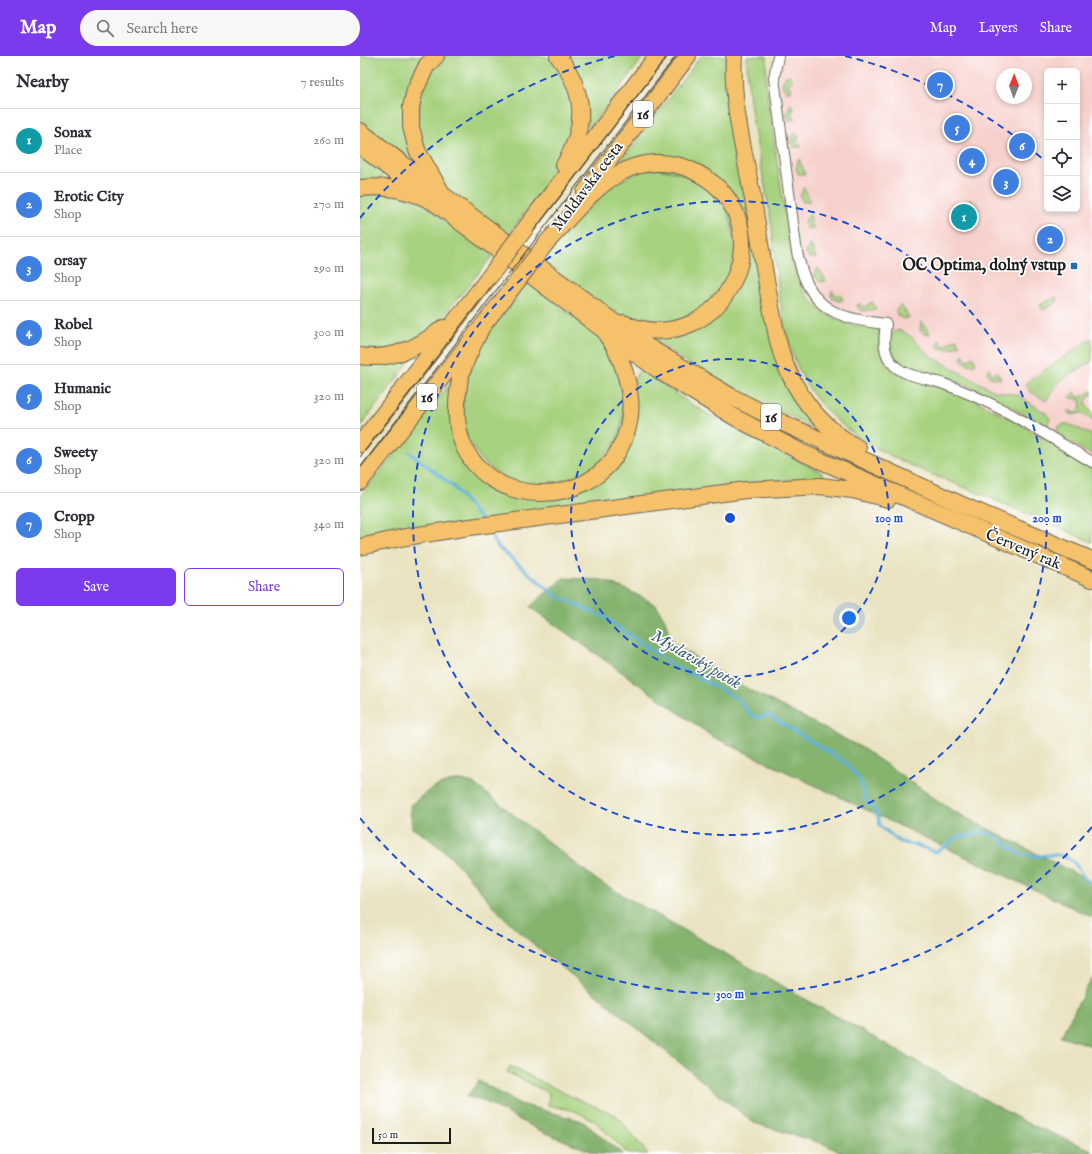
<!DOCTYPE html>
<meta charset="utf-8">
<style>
body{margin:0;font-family:"IM FELL English",serif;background:#f7f7f7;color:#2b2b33}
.controls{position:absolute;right:12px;top:12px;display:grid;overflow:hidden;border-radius:6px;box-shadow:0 2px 6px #0003}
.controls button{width:36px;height:36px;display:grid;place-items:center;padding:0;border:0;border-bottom:1px solid #e1e1e2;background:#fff;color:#2b2b33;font:20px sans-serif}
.compass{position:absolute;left:636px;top:12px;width:36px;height:36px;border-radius:50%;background:#fff;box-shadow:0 2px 6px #0003;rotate:1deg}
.scale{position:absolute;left:12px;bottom:10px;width:79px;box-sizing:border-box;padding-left:4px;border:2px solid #1c1c1c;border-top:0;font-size:11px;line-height:14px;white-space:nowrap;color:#1c1c1c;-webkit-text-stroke:3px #fff;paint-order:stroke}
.you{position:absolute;left:489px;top:562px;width:14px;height:14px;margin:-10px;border:3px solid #fff;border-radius:50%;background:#1a73e8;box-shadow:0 0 0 6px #1a73e833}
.badge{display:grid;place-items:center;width:26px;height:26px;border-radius:50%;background:#7c3aed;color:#fff;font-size:13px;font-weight:700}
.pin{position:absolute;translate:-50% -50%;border:2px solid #fff;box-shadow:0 1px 4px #0006}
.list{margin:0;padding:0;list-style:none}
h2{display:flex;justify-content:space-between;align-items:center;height:52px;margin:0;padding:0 16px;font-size:17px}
h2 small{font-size:13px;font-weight:400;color:#7c7c81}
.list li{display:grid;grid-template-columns:26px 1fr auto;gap:12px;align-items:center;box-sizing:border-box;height:64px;padding:0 16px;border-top:1px solid #e1e1e2}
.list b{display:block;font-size:15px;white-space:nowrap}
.list p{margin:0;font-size:13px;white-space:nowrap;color:#7c7c81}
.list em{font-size:13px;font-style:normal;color:#7c7c81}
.actions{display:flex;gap:8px;padding:12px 16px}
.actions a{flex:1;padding:9px 0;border:1px solid #7c3aed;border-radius:6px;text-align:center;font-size:14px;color:#7c3aed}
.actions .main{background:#7c3aed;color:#fff}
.icon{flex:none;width:22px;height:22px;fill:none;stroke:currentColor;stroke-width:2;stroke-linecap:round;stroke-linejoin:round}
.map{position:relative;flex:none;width:732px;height:1098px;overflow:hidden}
header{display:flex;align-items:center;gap:24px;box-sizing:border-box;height:56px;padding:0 20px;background:#7c3aed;color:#fff}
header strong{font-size:19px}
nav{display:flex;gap:22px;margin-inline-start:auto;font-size:14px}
.search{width:280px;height:36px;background:#f7f7f7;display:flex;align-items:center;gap:10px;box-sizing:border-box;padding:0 14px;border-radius:22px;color:#7c7c81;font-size:15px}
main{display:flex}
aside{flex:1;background:#fff}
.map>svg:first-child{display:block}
.built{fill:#f7d0cb;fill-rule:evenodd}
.green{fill:#a7d27f;stroke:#62774e}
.forest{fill:#85b46e;stroke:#506845}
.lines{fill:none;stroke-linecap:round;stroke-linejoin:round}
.stream{stroke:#61b2dc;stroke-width:3}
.minor-casing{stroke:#646256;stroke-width:12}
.trunk-casing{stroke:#646256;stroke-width:18}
.minor{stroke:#fff;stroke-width:10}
.trunk{stroke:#f5c16b;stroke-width:16}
.tram{stroke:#1c1c1c;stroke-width:1}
.trunk-bridge-casing{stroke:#646256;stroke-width:18;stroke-linecap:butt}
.trunk-bridge{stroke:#f5c16b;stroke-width:16}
.ring{fill:none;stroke:#1d4ed8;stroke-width:2;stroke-dasharray:7 5}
.poi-dot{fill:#1f6fb2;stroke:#fff;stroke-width:1.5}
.labels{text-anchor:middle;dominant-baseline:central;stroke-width:3.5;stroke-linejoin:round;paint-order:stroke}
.shield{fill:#fff;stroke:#606060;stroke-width:1}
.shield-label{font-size:15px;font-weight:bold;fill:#1c1c1c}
.street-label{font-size:16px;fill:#1c1c1c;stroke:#fff}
.poi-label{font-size:16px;font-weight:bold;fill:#1c1c1c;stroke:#fff;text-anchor:end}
.water-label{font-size:17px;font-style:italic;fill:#3b6072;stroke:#fff}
.centre{fill:#1d4ed8;stroke:#fff;stroke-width:2}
.ring-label{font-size:12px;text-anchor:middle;font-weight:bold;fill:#1d4ed8;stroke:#fff;stroke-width:3.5;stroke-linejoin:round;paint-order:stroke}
</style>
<header>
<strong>Map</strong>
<div class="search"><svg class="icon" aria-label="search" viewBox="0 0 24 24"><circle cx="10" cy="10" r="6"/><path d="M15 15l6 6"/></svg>Search here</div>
<nav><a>Map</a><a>Layers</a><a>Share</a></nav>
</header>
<main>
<aside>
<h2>Nearby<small>7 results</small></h2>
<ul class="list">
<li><span class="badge" style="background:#0f9aa8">1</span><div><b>Sonax</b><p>Place</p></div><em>260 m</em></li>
<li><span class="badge" style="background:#3f7fe0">2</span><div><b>Erotic City</b><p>Shop</p></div><em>270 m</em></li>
<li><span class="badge" style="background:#3f7fe0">3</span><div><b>orsay</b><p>Shop</p></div><em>290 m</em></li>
<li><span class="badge" style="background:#3f7fe0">4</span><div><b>Robel</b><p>Shop</p></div><em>300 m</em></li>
<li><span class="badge" style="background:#3f7fe0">5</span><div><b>Humanic</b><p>Shop</p></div><em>320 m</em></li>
<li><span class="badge" style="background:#3f7fe0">6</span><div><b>Sweety</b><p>Shop</p></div><em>320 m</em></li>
<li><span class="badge" style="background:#3f7fe0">7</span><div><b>Cropp</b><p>Shop</p></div><em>340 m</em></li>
</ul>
<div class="actions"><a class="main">Save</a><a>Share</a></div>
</aside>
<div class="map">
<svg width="732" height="1098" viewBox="0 0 732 1098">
<rect width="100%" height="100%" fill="#fff"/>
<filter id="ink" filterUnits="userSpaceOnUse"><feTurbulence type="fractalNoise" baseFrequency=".025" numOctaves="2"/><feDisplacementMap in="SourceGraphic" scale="8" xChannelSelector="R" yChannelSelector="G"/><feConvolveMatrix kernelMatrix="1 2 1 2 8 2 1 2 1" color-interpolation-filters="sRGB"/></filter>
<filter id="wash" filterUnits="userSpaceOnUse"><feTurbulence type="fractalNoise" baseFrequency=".012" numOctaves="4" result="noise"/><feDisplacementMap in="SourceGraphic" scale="16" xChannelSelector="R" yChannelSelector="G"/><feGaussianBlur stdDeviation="0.9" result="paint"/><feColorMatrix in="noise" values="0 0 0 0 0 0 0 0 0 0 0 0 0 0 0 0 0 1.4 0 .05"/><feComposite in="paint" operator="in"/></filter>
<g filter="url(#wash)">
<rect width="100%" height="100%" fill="#eae3c1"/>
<!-- built -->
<path class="built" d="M418 0H732V406L533 309 526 268 480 259 446 227 420 70ZM687 15H717V153H687ZM642 18H666V42H642Z"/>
<!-- green -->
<path class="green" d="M0 0H64L55 14 47 32 51 102 47 101 0 68Z
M86 0H186C195 7 201 16 206 27 210 36 214 46 214 56 215 99 172 146 148 179 128 164 105 150 87 133 83 129 80 122 77 117 54 81 49 29 86 0Z
M206 0H284L231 70 228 71 225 35 215 11Z
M341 0H367L396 194 450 362 454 369 452 372 325 306 297 285 301 280 324 275 385 209 358 124 264 107 262 104Z
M387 0H407L406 26 408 44 431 199C442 250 468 268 519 273 519 291 519 304 535 316L609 341 653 364 732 412V486C694 469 656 453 618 437 553 410 472 385 440 316 419 271 417 214 411 166 403 111 387 56 387 0Z
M429 19 432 25 428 28 432 35H426L422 29 425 21Z
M431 48 434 54 431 56 436 63 429 64 426 57Z
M435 76 439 81 436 83 441 91H434C430 86 430 80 435 76Z
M0 99 24 118 23 120 19 123 0 125Z
M439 103 445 118H438L436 112Z
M282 113H311L351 132 369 157 376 193 367 229 338 258 299 269 270 264 240 248 183 205 216 164 248 132Z
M444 131 450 145 443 146 440 140Z
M27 137 60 145 133 199 81 263 67 276 37 291 19 294 0 292V139Z
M610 143 618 150 619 154 617 156 612 149 609 150 606 146Z
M449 159 452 163 449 165 454 172 447 173 444 166Z
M450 187 456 202H449L446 196Z
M458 212 466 225 460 226 455 221 454 218Z
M168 226 238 279 250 295 264 340 261 378 238 411 207 428 172 431 140 420 122 405 107 382 102 347 111 307 128 278Z
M472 234 476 240 480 238 483 244C478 246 473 244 471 239Z
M696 241 698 245 683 254 680 249Z
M512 246 516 253 501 255 497 251 499 247 503 252Z
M541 249 549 261 543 263 537 259 536 254Z
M561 265 570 278H565L560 274Z
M538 274C553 277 561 295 574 302L634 335 658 339 687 358 690 363 686 372C661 357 636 341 608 330 595 324 581 319 568 315 557 312 545 312 536 304 527 297 525 279 538 274Z
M732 282V305C708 321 702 319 686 345L670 335 666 327Z
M596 283 600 289C593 292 583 296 577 290L579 284 583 290Z
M603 298 607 305 613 301 616 307C611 310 603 308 601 302Z
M49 303 50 305 0 371V309L31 308Z
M629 312 633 319 637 316 641 323 630 321 627 316Z
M281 313 329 347 369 370 463 417 464 421 402 426 0 483V441L90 328H91L92 375 147 437 246 419 276 319Z
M732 335V339L728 342C724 347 726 352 732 355V365L723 357C715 357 712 362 707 354L715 357 721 351 720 344 710 341 715 336 719 342Z
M704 368H708L732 379V399L701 381 697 374 698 371Z
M150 1010 208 1039 256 1059 288 1098H268L235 1065 215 1055 188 1049 189 1037 147 1016Z"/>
<!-- forest -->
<path class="forest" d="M203 522 242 524 270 535 296 549 305 564 312 587 373 625 502 692 593 755 732 826V861L353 681 170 551Z
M102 724 113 727 238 825 438 939 667 1067 732 1094V1098H484L464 1088 394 1067 171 886C159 875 146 864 135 852 110 823 87 791 52 772L50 750C68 734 78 726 102 724Z
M732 922V990L701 980Z
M119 1025 160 1048 222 1065 262 1098H237L179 1074 120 1043 106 1041Z"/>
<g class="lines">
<!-- stream -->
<path class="stream" d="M49 396 93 430 121 464
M127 474 139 492 195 539 244 561 311 608 379 643 390 658 398 662 408 659 485 706 500 723 505 743 517 757 520 770 540 786 559 790 575 796 585 791 598 780H610L620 775C625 777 630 778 635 780 646 786 652 796 665 799 683 804 695 792 712 805 720 811 722 825 732 827"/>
</g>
</g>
<g filter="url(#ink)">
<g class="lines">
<defs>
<path id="minor" d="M418 0 414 22 436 190C446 249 469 262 526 268 524 282 522 297 533 308 543 320 566 322 581 327 635 345 683 377 732 406"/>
<path id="trunk" d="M76 0 67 9 55 34 51 51V71L57 94 83 139 282 287 372 341 423 367 600 448 732 504
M198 0C226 36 227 70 204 109
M374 0C371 48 385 97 393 144 399 179 404 215 411 251 415 272 419 295 428 315 443 348 466 374 498 392
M0 75 74 132
M0 90 59 135
M0 132C27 129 51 134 75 147L266 291 301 316 376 362 443 397 732 523
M225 136 328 0
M167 170 297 0
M187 186C208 164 235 129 262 116 282 105 308 104 329 113 435 159 365 310 263 267
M122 270C114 289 102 308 99 329 96 347 95 368 102 386 128 453 229 453 260 392 269 375 272 360 270 342 268 322 260 296 247 280
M0 300C32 305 59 291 83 272
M0 388 130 220
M0 426 149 236
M0 491 40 482 103 472 386 434 460 430 493 434 528 443"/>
</defs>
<!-- minor casing -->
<use href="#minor" class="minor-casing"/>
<!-- trunk casing -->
<use href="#trunk" class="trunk-casing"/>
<!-- minor -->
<use href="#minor" class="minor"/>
<!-- trunk -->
<use href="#trunk" class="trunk"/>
<!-- tram -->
<path class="tram" d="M0 401 308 0
M0 412 316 0"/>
<defs>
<path id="trunk-bridge" d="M130 220 167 170
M149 236 187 186"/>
</defs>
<!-- trunk-bridge casing -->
<use href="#trunk-bridge" class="trunk-bridge-casing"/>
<!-- trunk-bridge -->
<use href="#trunk-bridge" class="trunk-bridge"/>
</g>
</g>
<!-- distance rings -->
<g class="ring">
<circle cx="370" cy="462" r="159"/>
<circle cx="370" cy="462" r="317"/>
<path d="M732 771A476 476 0 0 1 0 762M0 162A476 476 0 0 1 255 0M485 0A476 476 0 0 1 685 105"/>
</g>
<!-- markers -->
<rect class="poi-dot" x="710" y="206" width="8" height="8" rx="2"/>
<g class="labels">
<!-- shield labels -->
<g class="shield">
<rect x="273" y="45" width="20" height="26" rx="3"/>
<rect x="57" y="328" width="20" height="26" rx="3"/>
<rect x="401" y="348" width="20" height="26" rx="3"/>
</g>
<g class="shield-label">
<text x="283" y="58">16</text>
<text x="67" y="341">16</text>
<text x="411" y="361">16</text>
</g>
<!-- street labels -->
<g class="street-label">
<text transform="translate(228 131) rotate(-53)">Moldavská cesta</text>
<text transform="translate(663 494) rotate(23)">Červený rak</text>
</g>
<!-- poi labels -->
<g class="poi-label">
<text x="706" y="210">OC Optima, dolný vstup</text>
</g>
<!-- water labels -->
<g class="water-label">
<text transform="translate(336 604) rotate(30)">Myslavský potok</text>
</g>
</g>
<circle cx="370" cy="462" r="6" class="centre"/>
<g class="ring-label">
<text x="529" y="466">100 m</text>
<text x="687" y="466">200 m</text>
<text x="370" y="942">300 m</text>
</g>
</svg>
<div class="controls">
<button>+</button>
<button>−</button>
<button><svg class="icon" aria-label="locate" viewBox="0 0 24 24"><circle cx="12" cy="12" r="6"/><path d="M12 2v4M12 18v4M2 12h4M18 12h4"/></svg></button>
<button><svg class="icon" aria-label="layers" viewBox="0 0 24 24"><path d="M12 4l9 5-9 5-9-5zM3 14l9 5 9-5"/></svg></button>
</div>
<svg class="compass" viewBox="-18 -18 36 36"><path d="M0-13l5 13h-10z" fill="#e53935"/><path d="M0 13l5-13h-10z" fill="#7c7c81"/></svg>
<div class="scale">50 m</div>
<div class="you"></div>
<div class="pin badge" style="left:604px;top:161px;background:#0f9aa8">1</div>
<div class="pin badge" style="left:690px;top:183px;background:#3f7fe0">2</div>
<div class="pin badge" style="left:646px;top:126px;background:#3f7fe0">3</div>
<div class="pin badge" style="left:612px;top:105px;background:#3f7fe0">4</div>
<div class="pin badge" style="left:597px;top:72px;background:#3f7fe0">5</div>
<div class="pin badge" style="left:662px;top:90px;background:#3f7fe0">6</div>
<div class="pin badge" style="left:580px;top:29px;background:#3f7fe0">7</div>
</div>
</main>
